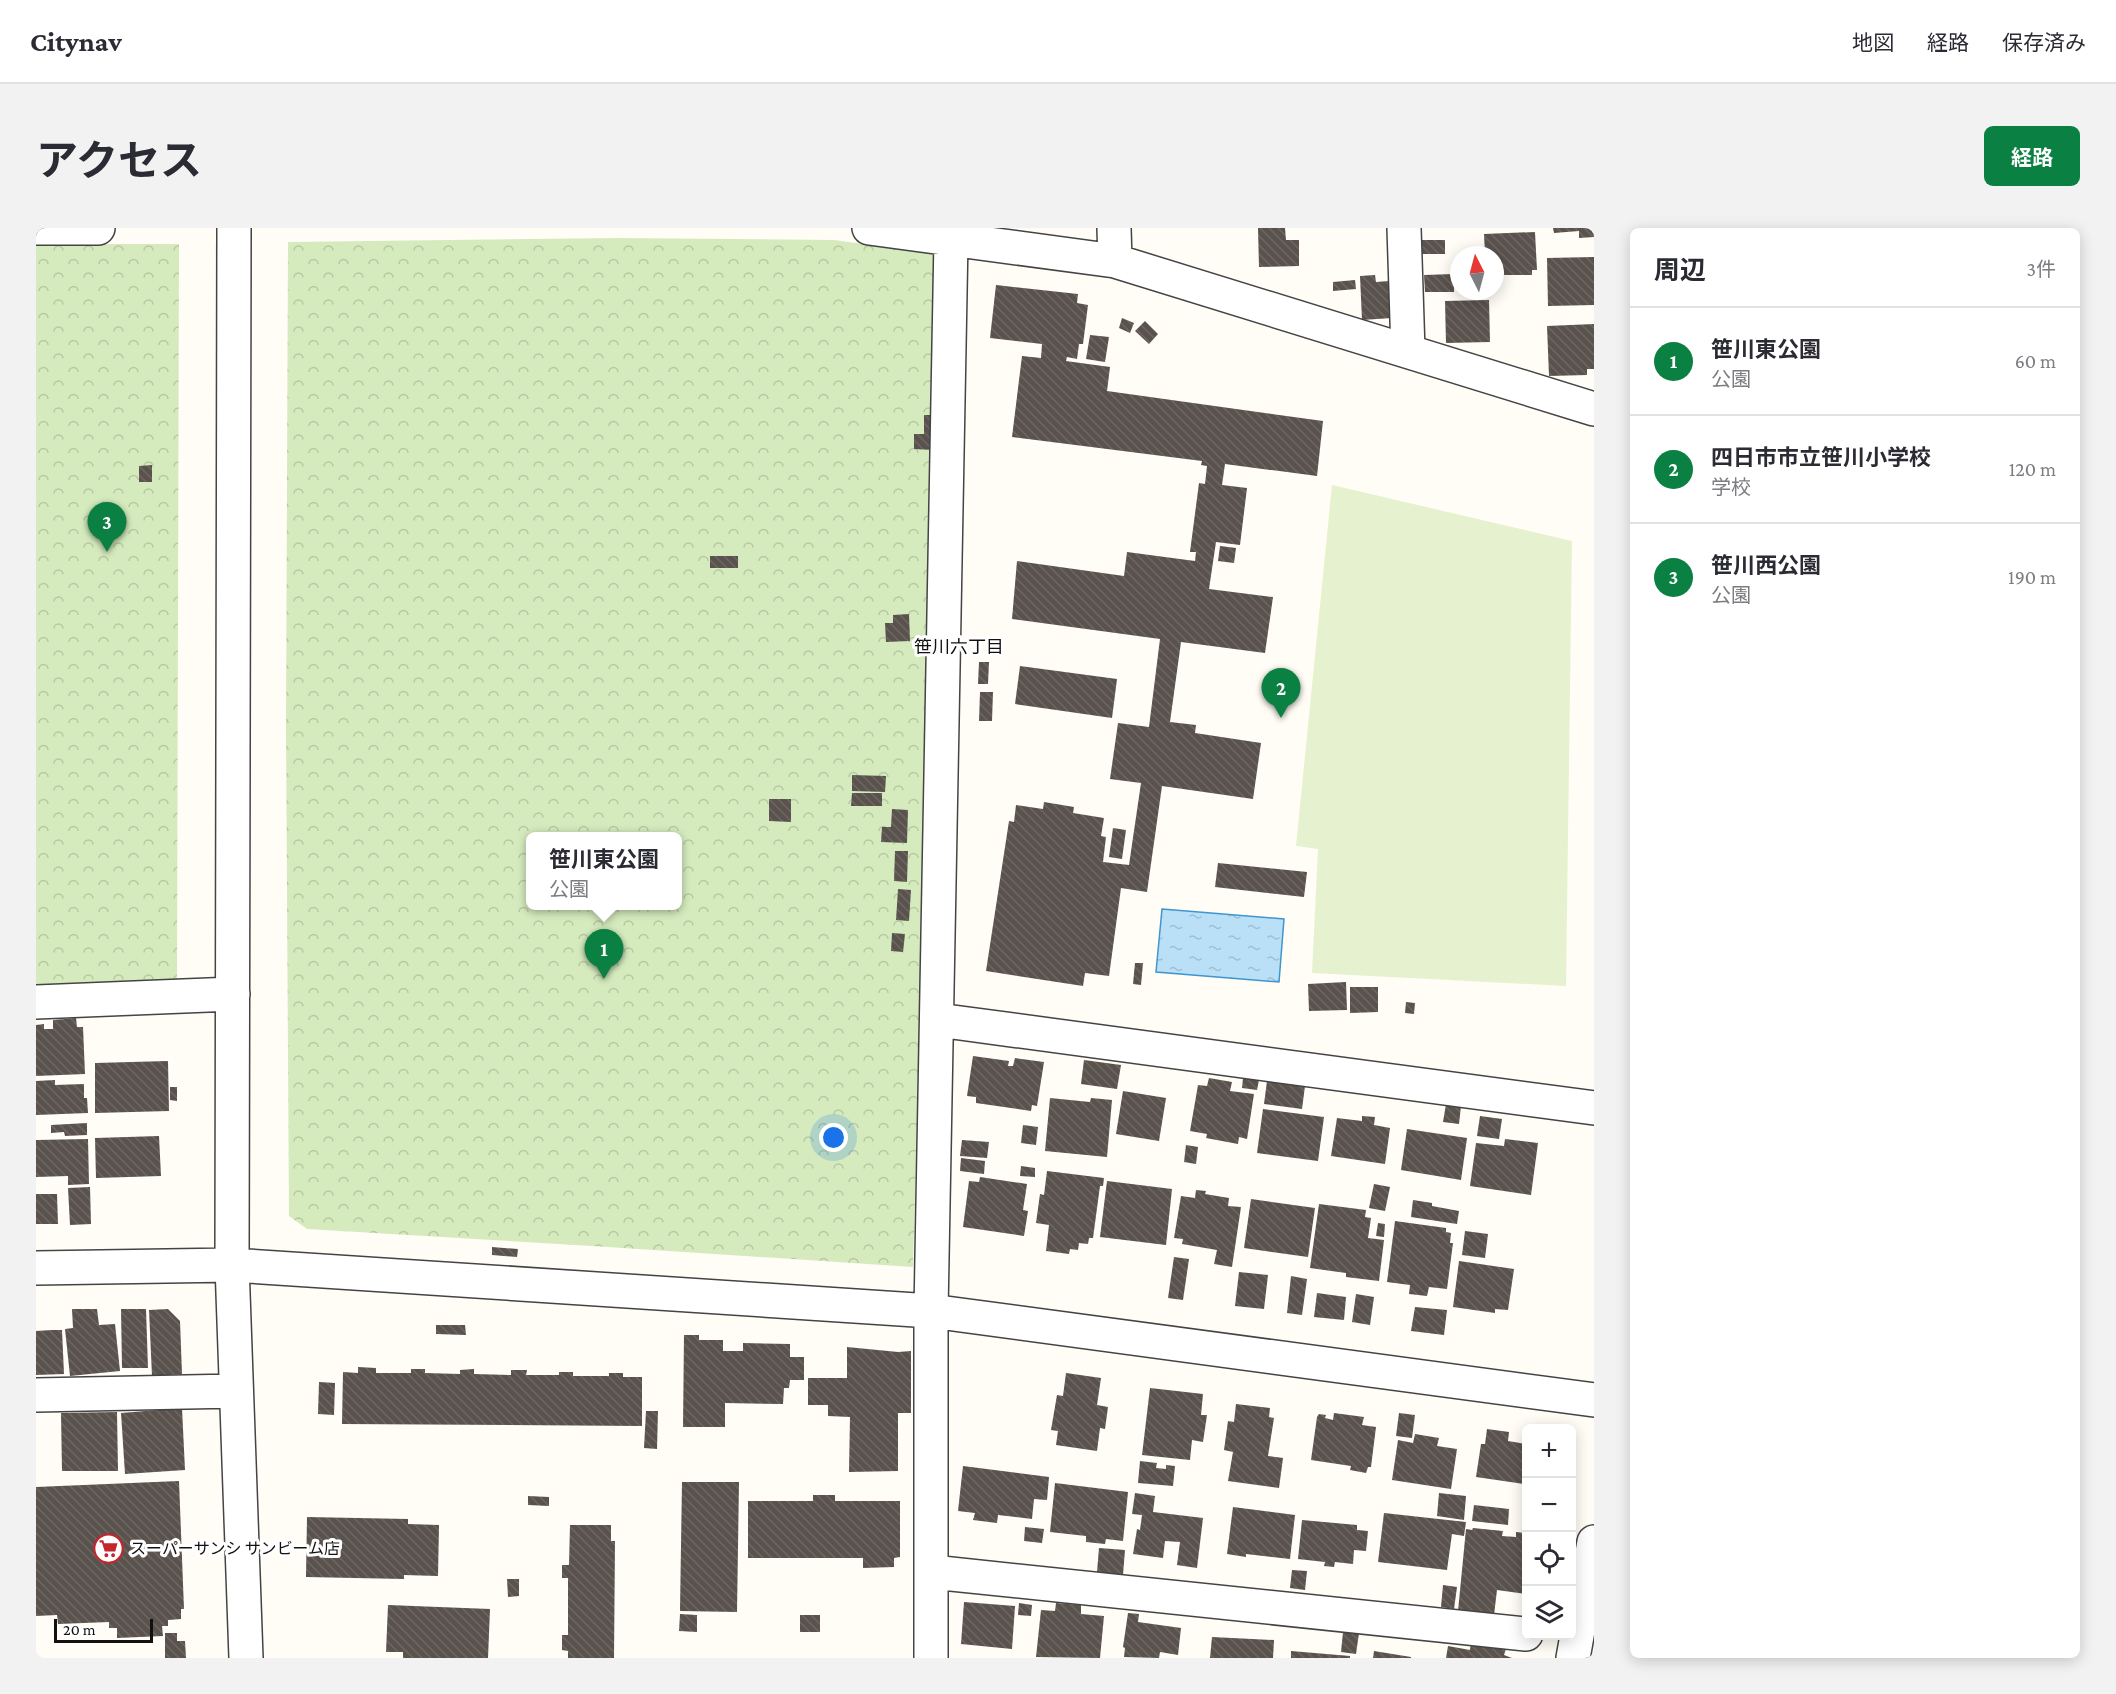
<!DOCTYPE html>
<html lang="ja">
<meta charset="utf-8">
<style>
body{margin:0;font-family:"Crimson Pro","Noto Sans JP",serif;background:#f2f2f3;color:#2b2b33}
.controls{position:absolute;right:18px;bottom:18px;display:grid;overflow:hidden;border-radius:9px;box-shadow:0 3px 15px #0003}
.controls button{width:54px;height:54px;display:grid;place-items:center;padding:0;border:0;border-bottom:2px solid #e1e1e2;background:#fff;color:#2b2b33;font:30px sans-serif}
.compass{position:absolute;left:1414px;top:18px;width:54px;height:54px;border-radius:50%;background:#fff;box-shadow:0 3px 15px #0003;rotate:354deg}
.scale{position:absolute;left:18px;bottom:15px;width:99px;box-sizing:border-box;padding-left:6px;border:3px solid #111;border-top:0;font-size:16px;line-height:21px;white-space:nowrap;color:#111;-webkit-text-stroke:4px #fff;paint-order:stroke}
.you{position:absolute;left:798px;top:910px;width:21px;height:21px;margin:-15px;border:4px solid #fff;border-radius:50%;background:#1a73e8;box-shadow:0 0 0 9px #1a73e833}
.badge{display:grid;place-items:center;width:39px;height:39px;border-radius:50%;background:#0b8043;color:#fff;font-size:20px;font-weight:700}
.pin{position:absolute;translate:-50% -50px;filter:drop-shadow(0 2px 3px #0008)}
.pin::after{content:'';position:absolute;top:32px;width:21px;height:18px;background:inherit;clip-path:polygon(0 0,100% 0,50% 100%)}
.popup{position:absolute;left:490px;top:604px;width:156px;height:78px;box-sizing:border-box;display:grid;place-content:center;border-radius:9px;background:#fff;filter:drop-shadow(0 2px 4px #0005);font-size:20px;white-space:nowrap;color:#7c7c81}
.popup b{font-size:22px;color:#2b2b33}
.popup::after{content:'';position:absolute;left:50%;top:100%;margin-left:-12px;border:12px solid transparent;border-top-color:#fff}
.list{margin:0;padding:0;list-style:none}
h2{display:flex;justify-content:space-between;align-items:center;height:78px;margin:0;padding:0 24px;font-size:26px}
h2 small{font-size:20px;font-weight:400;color:#7c7c81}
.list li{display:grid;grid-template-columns:39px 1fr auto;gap:18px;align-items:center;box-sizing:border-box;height:108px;padding:0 24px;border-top:2px solid #e1e1e2}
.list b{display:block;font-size:22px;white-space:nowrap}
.list p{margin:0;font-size:20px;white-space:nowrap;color:#7c7c81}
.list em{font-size:20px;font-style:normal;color:#7c7c81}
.icon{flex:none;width:33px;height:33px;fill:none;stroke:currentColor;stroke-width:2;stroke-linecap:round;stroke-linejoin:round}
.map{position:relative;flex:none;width:1558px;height:1430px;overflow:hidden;border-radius:9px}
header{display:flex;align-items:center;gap:36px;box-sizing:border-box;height:84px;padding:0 30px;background:#fff;border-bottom:2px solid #e1e1e2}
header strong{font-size:28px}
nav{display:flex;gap:33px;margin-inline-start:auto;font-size:21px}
.intro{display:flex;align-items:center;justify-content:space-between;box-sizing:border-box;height:144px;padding:0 36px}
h1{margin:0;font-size:42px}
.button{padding:15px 27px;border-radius:9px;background:#0b8043;color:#fff;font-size:21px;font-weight:700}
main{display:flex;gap:36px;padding:0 36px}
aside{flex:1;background:#fff;border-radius:9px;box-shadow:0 3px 15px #0003}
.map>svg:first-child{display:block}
.park{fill:url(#park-crowns);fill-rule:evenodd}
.pitch{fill:#e6f2cf}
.water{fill:url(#water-ripples);stroke:#3f96cf;stroke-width:1.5}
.building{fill:url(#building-back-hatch)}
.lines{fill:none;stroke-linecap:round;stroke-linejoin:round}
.minor-casing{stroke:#444;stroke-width:36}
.minor{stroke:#fff;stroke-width:33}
.labels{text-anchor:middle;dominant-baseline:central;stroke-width:6;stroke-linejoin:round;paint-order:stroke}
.poi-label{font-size:16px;fill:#111;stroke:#fff;text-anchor:start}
.neighbourhood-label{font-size:18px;fill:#111;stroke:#fff}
</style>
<header>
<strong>Citynav</strong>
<nav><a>地図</a><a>経路</a><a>保存済み</a></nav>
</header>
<div class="intro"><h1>アクセス</h1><a class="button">経路</a></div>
<main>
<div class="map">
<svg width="1558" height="1430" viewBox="0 0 1558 1430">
<defs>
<pattern id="park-crowns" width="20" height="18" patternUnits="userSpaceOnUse" patternTransform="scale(1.5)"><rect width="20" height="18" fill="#d5ebbd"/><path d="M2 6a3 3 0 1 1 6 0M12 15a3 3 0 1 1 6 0" fill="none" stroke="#b6c8a1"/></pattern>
<pattern id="water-ripples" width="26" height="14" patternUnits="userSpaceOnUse" patternTransform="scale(1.5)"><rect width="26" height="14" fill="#b9e0f7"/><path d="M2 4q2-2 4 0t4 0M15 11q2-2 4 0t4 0" fill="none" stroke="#9ebfd3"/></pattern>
<pattern id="building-back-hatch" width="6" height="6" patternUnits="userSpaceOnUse" patternTransform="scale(1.5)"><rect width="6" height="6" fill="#5a524d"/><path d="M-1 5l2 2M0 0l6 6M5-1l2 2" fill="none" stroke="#6d6662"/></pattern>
</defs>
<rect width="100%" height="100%" fill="#fffdf5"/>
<!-- park -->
<path class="park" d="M581 10 798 12 895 25 902 33 892 515 877 1039 556 1018 271 1001 253 988 250 499 252 14ZM494 608H642V678H494Z
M0 16H143L141 753 0 759Z"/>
<!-- pitch -->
<path class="pitch" d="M1296 257 1536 313 1530 758 1276 745 1282 621 1260 618Z"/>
<!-- water -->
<path class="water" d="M1126 681 1248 691 1243 754 1120 744Z"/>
<!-- building -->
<path class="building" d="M1222 0H1249L1250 12H1263V38L1223 39Z
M1517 0H1558V9L1543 10V3L1518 5Z
M1499 4 1501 42H1496V47H1459V27H1449L1448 6Z
M1386 12H1409V26H1386Z
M1558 29V77L1512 78 1511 30Z
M1418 46V64H1389L1388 47Z
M1339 47 1340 54 1353 53 1356 90 1326 92 1324 48Z
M1319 52 1320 61 1297 63V54Z
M960 57 1042 66 1041 75 1052 77 1047 116H1043L1041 131 1031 129 1030 133 1074 139 1071 163 1287 193 1281 248 1189 236 1186 257 1211 260 1204 317 1180 314 1173 361 1237 369 1229 425 1145 414 1134 494 1160 497 1159 505 1225 515 1217 571 1126 558 1111 664 1085 660 1073 748 1049 745 1047 758 950 743 973 593 978 594 980 577 1007 581 1008 574 1038 579 1037 585 1068 590 1065 608 1070 609 1067 634 1093 637 1105 555 1074 551 1082 495 1113 499 1124 411 976 391 981 333 1088 348 1091 324 1159 333 1160 324H1154L1163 255 1169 256 1171 238 1165 237 1166 233 976 209 986 128 1005 130 1006 116 954 110Z
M1453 72 1454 114 1410 115 1409 73Z
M1086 90 1098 95 1094 105 1083 100Z
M1109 93 1122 106 1113 116 1099 103Z
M1558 96V141H1551V147L1513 148 1511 98Z
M1054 107 1073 109 1069 134 1050 131Z
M888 187H898L897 222 878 221V206H888Z
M116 237V254H103V238Z
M1184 318 1200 320 1198 335 1182 333Z
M674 328H702V340H674Z
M873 386 874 413 850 414 849 395H857V387Z
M943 434H953L952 456H942Z
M984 438 1081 451 1076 490 979 476Z
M944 464H957L956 493H943Z
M816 547 850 548 849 564 816 563Z
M816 565H846V578H815Z
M733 571H755V594L733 593Z
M856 581 872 582 871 615 845 614 846 599H855Z
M1077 600 1090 602 1086 631 1073 629Z
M859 623H872L871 654 858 653Z
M1182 635 1271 644 1268 669 1179 659Z
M862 661 875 662 873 693 860 692Z
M856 705 869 706 867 724 855 723Z
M1099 735H1107L1105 757 1097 756Z
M1310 754 1311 782 1273 783 1272 756Z
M1314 759H1342V784L1314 785Z
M1370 774 1379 775 1378 786 1369 785Z
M40 790 41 799H47L49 846 0 848V797L8 796V801H17V792Z
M937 828 973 833 972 838H977L979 830 1008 834 1001 878 996 877 995 883 940 875V869L931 868Z
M1048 832 1085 837 1081 861 1045 856Z
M132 833 133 883 59 885V835Z
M1173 850 1196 854 1194 863 1218 866 1211 911 1203 909 1202 916 1170 910 1171 906 1154 903 1162 857 1171 858Z
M1207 850 1223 852 1221 862 1206 860Z
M19 852V857L48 856V870H51L52 885 0 887V853Z
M1231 853 1269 858 1266 881 1228 876Z
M134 859H141V873L134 872Z
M1087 863 1130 870 1123 913 1080 906Z
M1014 870 1054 874 1055 870 1076 872 1071 929 1009 923Z
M1410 876 1425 878 1423 896 1407 894Z
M1227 881 1288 889 1282 933 1221 925Z
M1326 888 1339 889 1338 897 1354 900 1349 936 1295 928 1301 890 1326 893Z
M1444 888 1466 891 1463 911 1441 908Z
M51 895V907L29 908 28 904 15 905V897Z
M987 897 1002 899 1000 917 985 915Z
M1371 901 1431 910 1425 952 1365 942Z
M123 908 125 948 60 950 59 910Z
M52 911 53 956 32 957V948L0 949V912Z
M1469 911 1502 915 1495 967 1434 958 1440 915 1468 918Z
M926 912 953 914 951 930 924 928Z
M1150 917 1162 919 1160 936 1148 934Z
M925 930 949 933 948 946 924 943Z
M985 938 999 940V949L984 948Z
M1011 943 1068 950 1067 958H1064L1057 1010H1053L1052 1016 1043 1015 1042 1022 1034 1021 1033 1026 1010 1023 1013 997 1000 995 1004 966 1008 967Z
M944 949 991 956 987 982 992 983 988 1008 927 999 933 953 943 954Z
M1071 953 1136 961 1130 1017 1064 1009Z
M1338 956 1354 959 1349 983 1333 980Z
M54 959 55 996 34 997 32 960Z
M1160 962 1170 963 1169 966 1193 970 1192 978 1205 979 1196 1039 1178 1036 1181 1022 1146 1016 1147 1011 1138 1010 1145 968 1159 970Z
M0 966H21L22 996H0Z
M1215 971 1279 980 1272 1029 1208 1020Z
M1377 972 1396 975V978L1423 983 1421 996 1375 989Z
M1283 976 1330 982 1329 989 1335 990 1332 1010 1348 1012 1343 1053 1310 1049V1045L1274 1040Z
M1359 993 1410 1000V1004L1415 1005 1414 1015H1417L1411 1061 1393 1059 1391 1068 1373 1066 1374 1057 1351 1054Z
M1342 995 1349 996 1348 1009 1340 1008Z
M1429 1003 1452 1006 1449 1030 1426 1027Z
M456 1019 482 1021 481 1029 456 1027Z
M1138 1029 1153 1031 1147 1072 1132 1070Z
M1423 1033 1478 1041 1472 1082 1459 1081V1085L1417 1079Z
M1203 1044 1232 1047 1228 1081 1199 1078Z
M1255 1048 1271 1051 1266 1087 1251 1085Z
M1281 1065 1310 1069 1308 1092 1278 1089Z
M1320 1066 1338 1069 1334 1097 1316 1094Z
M1379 1079 1411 1082 1408 1107 1375 1103Z
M36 1081H61L63 1097 79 1096 84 1143 34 1148 29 1101 37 1100Z
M85 1081H110L112 1140H86Z
M132 1081 144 1093 146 1146 116 1148 113 1082Z
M400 1097H429L430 1107 400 1106Z
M16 1102H26L28 1146 0 1147V1103Z
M648 1107H663V1112H687V1123H707V1115L754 1116V1129H768V1152H754L753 1160H748L747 1176 689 1175V1199H647Z
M811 1119 862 1124 875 1123V1185H862V1243L813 1244 814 1189 792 1188V1177H772V1150H811Z
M322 1139 340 1140V1145H375V1141H389V1145L424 1146V1142L438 1141V1146L475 1147V1142H491L490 1147H523V1144H537V1148H573V1145H587V1149H606V1198L306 1196 307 1144 322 1145Z
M1030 1145 1065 1150 1061 1177 1072 1179 1069 1201 1064 1200 1061 1223 1020 1217 1022 1203 1015 1202 1021 1167 1027 1168Z
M283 1154 299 1155 298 1187 282 1186Z
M1114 1160 1167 1166 1165 1187H1171L1167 1214 1156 1212 1154 1232 1106 1227Z
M1200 1176 1234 1180 1233 1189 1238 1190 1232 1228 1247 1230 1243 1260 1192 1253 1197 1224 1188 1222 1192 1193 1198 1194Z
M146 1180 149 1242 89 1246 85 1185Z
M610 1183H622L621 1221 608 1220Z
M81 1184 82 1243H26L25 1185Z
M1298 1185 1328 1189 1326 1197 1340 1199 1335 1239H1332L1330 1245 1314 1242 1315 1238 1275 1232 1281 1189 1283 1186 1290 1187 1289 1190 1297 1192Z
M1363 1185 1379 1187 1376 1210 1360 1208Z
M1451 1201 1473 1204 1472 1213 1490 1216V1275L1486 1274 1488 1256 1440 1249 1445 1216H1449Z
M1379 1206 1403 1210 1401 1218 1421 1221 1415 1261 1356 1252 1362 1212 1377 1215Z
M1104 1233 1121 1235 1120 1240 1130 1241V1237L1139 1238 1137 1258 1102 1255Z
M927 1238 1013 1249 1011 1272 998 1271 996 1291 962 1287 961 1295 937 1292 939 1285 922 1283Z
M143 1253 148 1381H145V1391L132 1392V1398H126L127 1408 81 1410V1400H73V1394L22 1396 21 1387 0 1388V1259Z
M646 1254H703L701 1384 644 1383Z
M1019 1255 1092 1264 1087 1313 1070 1311 1069 1316 1050 1314V1308L1014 1304Z
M1099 1265 1119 1268 1117 1284 1167 1290 1161 1340 1141 1337 1144 1314 1129 1313 1127 1330 1097 1326 1101 1301 1104 1302 1106 1287 1096 1286Z
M1403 1265 1430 1268 1428 1292 1401 1288Z
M777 1267H799V1273H864V1329L858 1330V1339L827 1340V1330H712V1273H777Z
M492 1268 513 1269V1278L492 1277Z
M1438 1277 1473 1281 1472 1297 1436 1293Z
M1197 1279 1259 1287 1254 1331 1210 1326V1329L1191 1326Z
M1348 1285 1430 1294 1428 1308 1416 1306 1411 1342 1342 1334Z
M271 1289 372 1291V1296L403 1297 402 1348 368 1347V1351L270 1349Z
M1266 1292 1321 1297V1302L1332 1303 1330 1323 1318 1322 1317 1336 1299 1334 1298 1339 1288 1338 1289 1334 1262 1331Z
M534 1297H575V1313H579L578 1430H532V1423L526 1422V1407H532V1350H526V1337H533Z
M989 1299 1008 1301 1006 1315 988 1313Z
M1437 1300 1467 1303 1466 1308 1480 1309V1304L1490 1305V1366L1461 1362 1458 1387 1422 1383 1430 1301 1436 1302Z
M1063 1320 1089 1322 1087 1347 1061 1344Z
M1256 1342 1271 1343 1269 1362 1254 1360Z
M471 1351H483V1368L472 1369Z
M1407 1357 1421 1359 1418 1381 1405 1379Z
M928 1374 979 1378 976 1421 925 1416Z
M983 1375 996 1377 995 1388 982 1387Z
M1020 1375 1045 1377V1386L1068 1388 1064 1430 1000 1429 1005 1382 1019 1383Z
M352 1377 454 1381 452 1430H367V1424H350Z
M1092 1385 1103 1386 1102 1394 1145 1400 1142 1427 1124 1424 1123 1430 1088 1429 1089 1420 1087 1419Z
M644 1386 661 1387V1404L643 1403Z
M764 1387H784V1404H764Z
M1307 1404 1323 1405 1320 1426 1305 1424Z
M129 1405H141V1413H149L150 1430H129Z
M1176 1409 1238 1412 1237 1430H1174Z
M1435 1414 1470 1421 1468 1427 1476 1430H1410L1412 1418 1434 1422Z
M1255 1423 1314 1428V1430H1255Z
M1338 1423 1375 1429V1430H1337Z"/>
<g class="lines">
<defs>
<path id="minor" d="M0 0H62
M198 0 196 1037 210 1430
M833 0 1079 33 1558 181
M1078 0 1079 33
M1368 0 1372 123
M0 774 197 766
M902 792 1558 880
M0 1040 196 1037 895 1083 1558 1172
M0 1167 200 1163
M896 1344 1490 1406
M895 1430V1083L915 11
M1537 1430 1558 1314"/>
</defs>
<!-- minor casing -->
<use href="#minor" class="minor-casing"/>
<!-- minor -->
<use href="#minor" class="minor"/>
</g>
<!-- icons -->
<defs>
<symbol id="supermarket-ring" viewBox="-11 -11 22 22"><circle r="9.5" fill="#fff" stroke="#c4262e" stroke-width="1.5"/><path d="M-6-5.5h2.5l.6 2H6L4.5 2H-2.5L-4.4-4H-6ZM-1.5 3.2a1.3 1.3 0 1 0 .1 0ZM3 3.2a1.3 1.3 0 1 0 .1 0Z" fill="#c4262e"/></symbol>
</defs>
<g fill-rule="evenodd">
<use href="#supermarket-ring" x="56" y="1304" width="33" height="33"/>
</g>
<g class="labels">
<!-- poi labels -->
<g class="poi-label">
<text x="94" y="1320">スーパーサンシ サンビーム店</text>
</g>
<!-- neighbourhood labels -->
<g class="neighbourhood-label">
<text x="923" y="419">笹川六丁目</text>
</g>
</g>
</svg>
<div class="controls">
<button>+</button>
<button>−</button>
<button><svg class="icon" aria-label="locate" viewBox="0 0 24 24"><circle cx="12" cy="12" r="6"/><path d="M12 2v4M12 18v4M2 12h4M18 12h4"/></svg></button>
<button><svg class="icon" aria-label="layers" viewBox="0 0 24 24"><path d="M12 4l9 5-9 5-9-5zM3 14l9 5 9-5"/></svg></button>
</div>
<svg class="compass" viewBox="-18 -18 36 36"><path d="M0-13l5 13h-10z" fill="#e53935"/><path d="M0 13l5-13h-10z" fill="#7c7c81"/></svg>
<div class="scale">20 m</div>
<div class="you"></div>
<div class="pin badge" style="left:568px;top:751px">1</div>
<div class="popup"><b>笹川東公園</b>公園</div>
<div class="pin badge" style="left:1245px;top:490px">2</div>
<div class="pin badge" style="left:71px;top:324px">3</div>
</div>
<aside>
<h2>周辺<small>3件</small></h2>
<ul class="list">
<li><span class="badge">1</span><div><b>笹川東公園</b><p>公園</p></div><em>60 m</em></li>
<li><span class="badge">2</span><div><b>四日市市立笹川小学校</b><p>学校</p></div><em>120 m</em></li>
<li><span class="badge">3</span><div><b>笹川西公園</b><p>公園</p></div><em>190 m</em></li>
</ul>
</aside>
</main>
